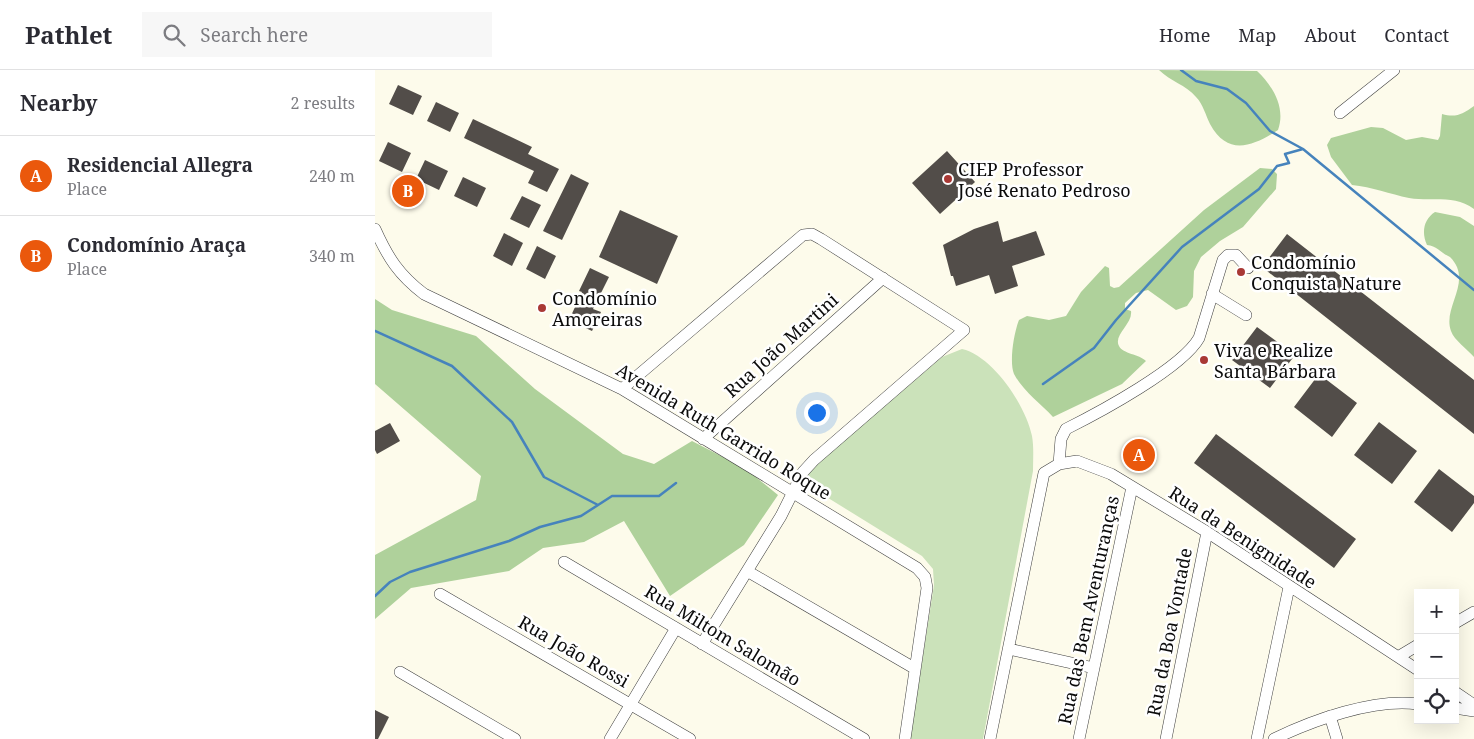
<!DOCTYPE html>
<meta charset="utf-8">
<style>
body{margin:0;font-family:"Noto Serif",serif;background:#f7f7f7;color:#2b2b33}
.controls{position:absolute;right:15px;bottom:15px;display:grid;overflow:hidden;border-radius:0px;box-shadow:0 5px 20px #0002}
.controls button{width:45px;height:45px;display:grid;place-items:center;padding:0;border:0;border-bottom:1px solid #e1e1e2;background:#fff;color:#2b2b33;font:25px sans-serif}
.you{position:absolute;left:441px;top:342px;width:18px;height:18px;margin:-12px;border:4px solid #fff;border-radius:50%;background:#1a73e8;box-shadow:0 0 0 8px #1a73e833}
.badge{display:grid;place-items:center;width:32px;height:32px;border-radius:50%;background:#ea580c;color:#fff;font-size:16px;font-weight:700}
.pin{position:absolute;translate:-50% -50%;border:2px solid #fff;box-shadow:0 1px 5px #0006}
.list{margin:0;padding:0;list-style:none}
h2{display:flex;justify-content:space-between;align-items:center;height:65px;margin:0;padding:0 20px;font-size:21px}
h2 small{font-size:16px;font-weight:400;color:#7c7c81}
.list li{display:grid;grid-template-columns:32px 1fr auto;gap:15px;align-items:center;box-sizing:border-box;height:80px;padding:0 20px;border-top:1px solid #e1e1e2}
.list b{display:block;font-size:19px;white-space:nowrap}
.list p{margin:0;font-size:16px;white-space:nowrap;color:#7c7c81}
.list em{font-size:16px;font-style:normal;color:#7c7c81}
.icon{flex:none;width:28px;height:28px;fill:none;stroke:currentColor;stroke-width:2;stroke-linecap:round;stroke-linejoin:round}
.map{position:relative;flex:none;width:1099px;height:669px;overflow:hidden}
header{display:flex;align-items:center;gap:30px;box-sizing:border-box;height:70px;padding:0 25px;background:#fff;border-bottom:1px solid #e1e1e2}
header strong{font-size:24px}
nav{display:flex;gap:28px;margin-inline-start:auto;font-size:18px}
.search{width:350px;height:45px;background:#f7f7f7;display:flex;align-items:center;gap:12px;box-sizing:border-box;padding:0 18px;border-radius:0px;color:#7c7c81;font-size:19px}
main{display:flex}
aside{flex:1;background:#fff}
.map>svg:first-child{display:block}
.green{fill:#cbe2ba}
.forest{fill:#afd19b}
.lines{fill:none;stroke-linecap:round;stroke-linejoin:round}
.stream{stroke:#4683bc;stroke-width:2.5}
.building{fill:#524d49}
.street-casing{stroke:#3e3e3e;stroke-width:12}
.street{stroke:#fff;stroke-width:11}
.poi-dot{fill:#a93935;stroke:#fff;stroke-width:2}
.labels{text-anchor:middle;dominant-baseline:central;stroke-width:5;stroke-linejoin:round;paint-order:stroke}
.poi-label{font-size:18px;fill:#0b0b0b;stroke:#fff;text-anchor:start}
.street-label{font-size:18px;fill:#0b0b0b;stroke:#fff}
</style>
<header>
<strong>Pathlet</strong>
<div class="search"><svg class="icon" aria-label="search" viewBox="0 0 24 24"><circle cx="10" cy="10" r="6"/><path d="M15 15l6 6"/></svg>Search here</div>
<nav><a>Home</a><a>Map</a><a>About</a><a>Contact</a></nav>
</header>
<main>
<aside>
<h2>Nearby<small>2 results</small></h2>
<ul class="list">
<li><span class="badge">A</span><div><b>Residencial Allegra</b><p>Place</p></div><em>240 m</em></li>
<li><span class="badge">B</span><div><b>Condomínio Araça</b><p>Place</p></div><em>340 m</em></li>
</ul>
</aside>
<div class="map">
<svg width="1099" height="669" viewBox="0 0 1099 669">
<rect width="100%" height="100%" fill="#fdfbeb"/>
<!-- green -->
<path class="green" d="M587 279C618 286 651 336 657 366 659 377 658 389 658 401L608 669H535L559 515 558 499 547 486 437 418 433 406 437 398 567 287Z"/>
<!-- forest -->
<path class="forest" d="M784 0 882 1C898 16 911 38 903 60 878 76 853 87 835 54 831 46 828 34 821 27 811 15 795 11 784 0Z
M1099 36V139C1079 124 1057 132 1034 128 1015 124 997 117 977 115L956 87 952 75 956 68 996 57 1008 58 1031 70 1047 67 1063 70 1065 66 1067 44C1081 48 1088 44 1099 36Z
M885 98 897 99 902 104 901 119 868 157 845 171 826 187 819 201 818 227 812 236 801 240 773 220 761 223 750 233V239L756 241C758 254 738 265 744 276 748 284 764 284 771 291L747 314 678 347C666 334 647 320 639 304 634 292 639 262 644 250L652 246 674 250 691 246 706 222 730 196 734 198 735 216 739 218 744 217 829 140Z
M1060 142 1085 147 1099 156V287C1093 280 1079 270 1076 261 1067 237 1099 211 1075 187 1066 183 1062 176 1052 175 1046 162 1049 149 1060 142Z
M0 229 17 240 101 266 160 319 248 384 279 394 317 371 371 399 403 425 369 475 295 526 249 451 209 472 168 478 134 501 36 518 0 549V485L101 430 106 406 0 314Z"/>
<g class="lines">
<!-- stream -->
<path class="stream" d="M806 0 821 11 852 19 871 33 895 61 928 79 1099 220
M0 261 77 296 137 352 169 407 223 435
M668 314 719 278 741 250 807 177 884 119 902 96 914 93 910 84 928 79
M0 526 15 512 35 502 134 471 165 457 206 446 237 426H284L301 413"/>
</g>
<!-- building -->
<path class="building" d="M23 15 47 26 38 45 14 34Z
M61 32 84 43 75 62 52 51Z
M98 49 157 77 153 84 184 99 172 122 153 113 159 101 89 68Z
M13 72 36 83 27 102 4 91Z
M572 81 600 112 565 144 537 113Z
M50 90 73 101 64 120 41 109Z
M196 104 214 113 187 170 168 161Z
M88 107 111 118 102 137 79 126Z
M147 126 166 135 154 158 135 149Z
M245 140 303 166 282 214 224 187Z
M623 151 628 172 661 161 670 185 637 196 643 216 620 224 614 205 581 216 578 206H576L568 175 599 159Z
M129 163 148 173 137 196 118 186Z
M912 164 1099 310V364L887 197Z
M162 176 181 186 170 209 151 199Z
M215 198 234 207 218 239 226 242 217 261 194 250 207 222 204 221Z
M882 257 920 285 895 318 857 290Z
M944 304 982 333 957 367 919 337Z
M1004 352 1042 381 1017 414 979 385Z
M15 353 25 371 2 384 0 380V361Z
M841 364 981 469 959 498 819 393Z
M1064 399 1099 426V433L1077 462 1039 432Z
M0 640 14 647 3 669H0Z"/>
<g class="lines">
<defs>
<path id="street" d="M965 43 1019 0
M0 159C13 188 24 205 49 224L247 319 542 498 550 507 552 518 530 669
M837 224 871 245
M247 319 428 165 437 164 446 169 589 260 439 390 428 402 406 446 327 574
M328 369 508 208
M684 394 686 369 691 359C725 342 807 298 824 268L848 190 853 185H861L873 198
M189 492 489 669
M372 501 539 598
M65 524 315 669
M1080 553 1099 542
M634 579 719 598
M1023 587 1043 575
M25 602 140 669
M1080 622 1099 635
M1080 638 1099 641
M955 646 962 669
M235 669 301 558
M615 669 669 403 684 394 702 391 736 404 832 462 1043 600
M704 669 757 417
M791 669 832 462
M882 669 914 517
M899 669C938 650 999 628 1043 634"/>
</defs>
<!-- street casing -->
<use href="#street" class="street-casing"/>
<!-- street -->
<use href="#street" class="street"/>
</g>
<!-- markers -->
<g class="poi-dot">
<circle cx="573" cy="109" r="5"/>
<circle cx="866" cy="202" r="5"/>
<circle cx="167" cy="238" r="5"/>
<circle cx="829" cy="290" r="5"/>
</g>
<g class="labels">
<!-- poi labels -->
<g class="poi-label">
<text x="583" y="99">CIEP Professor<tspan x="583" dy="21">José Renato Pedroso</tspan></text>
<text x="876" y="192">Condomínio<tspan x="876" dy="21">Conquista Nature</tspan></text>
<text x="177" y="228">Condomínio<tspan x="177" dy="21">Amoreiras</tspan></text>
<text x="839" y="280">Viva e Realize<tspan x="839" dy="21">Santa Bárbara</tspan></text>
</g>
<!-- street labels -->
<g class="street-label">
<text transform="translate(406 275) rotate(-42)">Rua João Martini</text>
<text transform="translate(349 361) rotate(31)">Avenida Ruth Garrido Roque</text>
<text transform="translate(868 467) rotate(33)">Rua da Benignidade</text>
<text transform="translate(713 540) rotate(-78)">Rua das Bem Aventuranças</text>
<text transform="translate(794 562) rotate(-79)">Rua da Boa Vontade</text>
<text transform="translate(348 565) rotate(31)">Rua Miltom Salomão</text>
<text transform="translate(199 581) rotate(30)">Rua João Rossi</text>
</g>
</g>
</svg>
<div class="controls">
<button>+</button>
<button>−</button>
<button><svg class="icon" aria-label="locate" viewBox="0 0 24 24"><circle cx="12" cy="12" r="6"/><path d="M12 2v4M12 18v4M2 12h4M18 12h4"/></svg></button>
</div>
<div class="you"></div>
<div class="pin badge" style="left:764px;top:385px">A</div>
<div class="pin badge" style="left:33px;top:121px">B</div>
</div>
</main>
